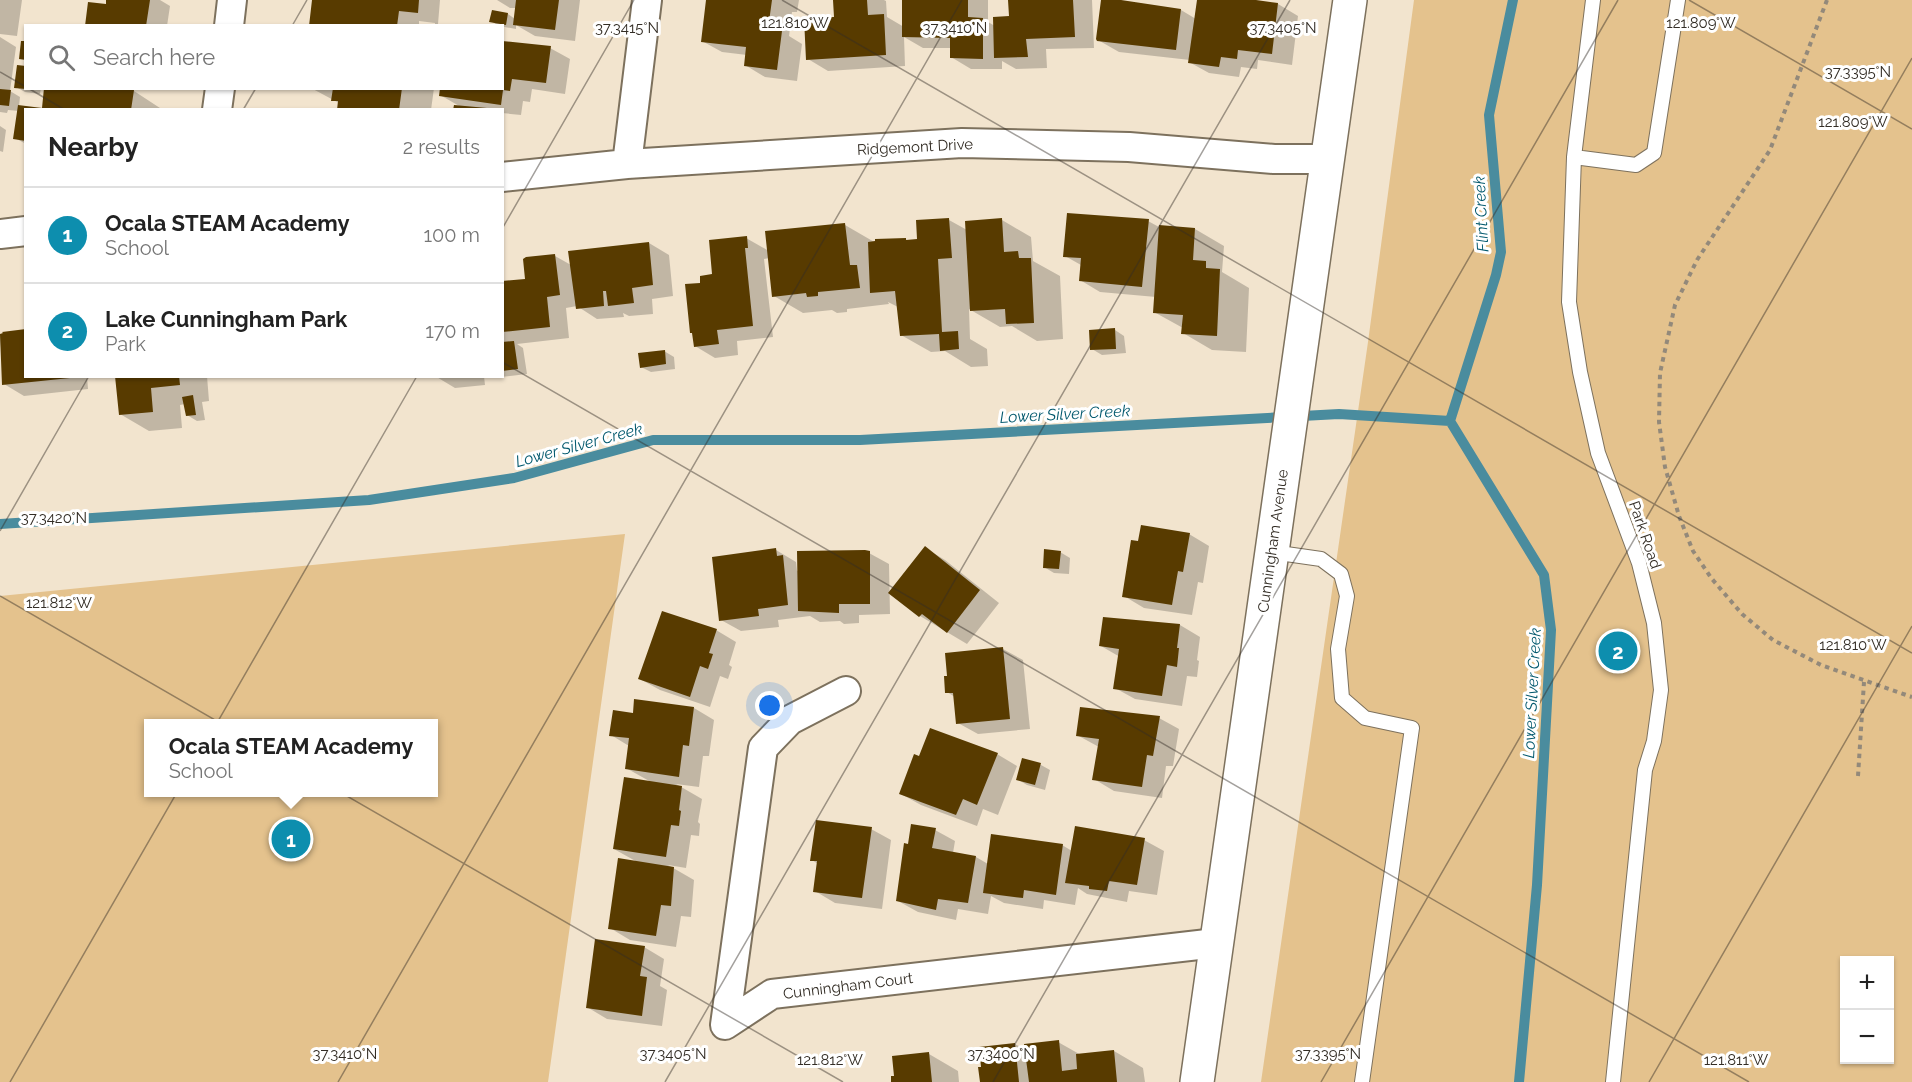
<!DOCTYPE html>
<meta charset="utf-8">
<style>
body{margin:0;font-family:Raleway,sans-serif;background:#f6f6f6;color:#222}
.controls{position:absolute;right:18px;bottom:18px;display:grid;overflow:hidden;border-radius:0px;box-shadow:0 2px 4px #0004}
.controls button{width:54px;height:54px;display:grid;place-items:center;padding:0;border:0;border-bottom:2px solid #e0e0e0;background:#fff;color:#222;font:30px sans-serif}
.you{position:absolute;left:770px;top:706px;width:21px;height:21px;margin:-15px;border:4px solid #fff;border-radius:50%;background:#1a73e8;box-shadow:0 0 0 9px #1a73e833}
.badge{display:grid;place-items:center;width:39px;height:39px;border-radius:50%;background:#0d8eae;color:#fff;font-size:20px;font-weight:700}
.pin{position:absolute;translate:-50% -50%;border:3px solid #fff;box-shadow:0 2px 6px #0006}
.popup{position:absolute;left:144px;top:719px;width:294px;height:78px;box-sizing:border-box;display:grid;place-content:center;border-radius:0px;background:#fff;filter:drop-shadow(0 2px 4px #0005);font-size:20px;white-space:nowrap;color:#767676}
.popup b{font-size:22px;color:#222}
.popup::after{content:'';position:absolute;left:50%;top:100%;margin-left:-12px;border:12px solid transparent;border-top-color:#fff}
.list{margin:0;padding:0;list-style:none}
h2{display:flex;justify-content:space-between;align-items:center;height:78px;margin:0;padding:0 24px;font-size:26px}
h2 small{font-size:20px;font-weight:400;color:#767676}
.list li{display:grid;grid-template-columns:39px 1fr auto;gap:18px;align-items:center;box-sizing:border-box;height:96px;padding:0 24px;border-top:2px solid #e0e0e0}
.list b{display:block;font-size:22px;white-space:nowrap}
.list p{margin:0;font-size:20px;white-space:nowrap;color:#767676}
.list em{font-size:20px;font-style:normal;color:#767676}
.icon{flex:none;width:33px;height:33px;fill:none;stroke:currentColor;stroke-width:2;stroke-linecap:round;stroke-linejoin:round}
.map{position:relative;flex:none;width:1912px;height:1082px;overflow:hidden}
.search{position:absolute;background:#fff;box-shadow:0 2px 4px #0004;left:24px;top:24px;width:480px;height:66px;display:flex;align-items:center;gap:15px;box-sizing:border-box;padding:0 21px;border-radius:0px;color:#767676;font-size:22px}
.panel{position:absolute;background:#fff;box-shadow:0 2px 4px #0004;left:24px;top:108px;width:480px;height:270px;border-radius:0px}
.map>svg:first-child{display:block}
.green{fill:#e4c28d;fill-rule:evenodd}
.shadow{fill:#0003}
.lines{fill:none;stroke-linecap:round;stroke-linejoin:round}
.stream{stroke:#4a8c9e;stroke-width:10}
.building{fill:#583b00}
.service-casing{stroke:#7d715d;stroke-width:16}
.minor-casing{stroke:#7d715d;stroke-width:32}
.tertiary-casing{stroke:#7d715d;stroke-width:36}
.path{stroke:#93897a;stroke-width:4;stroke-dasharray:4.5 4.5;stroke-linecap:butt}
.service{stroke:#fff;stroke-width:14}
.minor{stroke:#fff;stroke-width:28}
.tertiary{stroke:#fff;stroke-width:33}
.ticks{fill:none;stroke:#332d25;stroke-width:1.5;stroke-opacity:0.45}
.labels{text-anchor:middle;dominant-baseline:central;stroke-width:6;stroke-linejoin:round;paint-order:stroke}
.street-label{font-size:15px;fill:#332d25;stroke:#fff}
.water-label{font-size:16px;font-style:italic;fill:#03596e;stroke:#fff}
.ticks-label{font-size:15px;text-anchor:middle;fill:#332d25;stroke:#fff;stroke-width:6;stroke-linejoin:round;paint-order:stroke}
</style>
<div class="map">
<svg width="1912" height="1082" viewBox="0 0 1912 1082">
<rect width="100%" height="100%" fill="#f2e4ce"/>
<!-- green -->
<path class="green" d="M1414 0H1912V1082H1261L1368 342ZM1844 960H1890V1060H1844Z
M625 534 548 1082H0V596ZM148 724H434V792H148Z"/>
<!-- shadow -->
<path class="shadow" d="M0 0H22L17 36 0 34Z
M108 0H160L170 6 167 26H86L107 6Z
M313 0H440L438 24 446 26H435V23L419 21V26H310Z
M497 0H580L575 41 535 36 516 25V29L499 26 491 21 493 12 508 14 515 19 517 8H510Z
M708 0H799L797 12H792L789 36 802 44 797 81 765 77 745 65 747 55 722 52 702 41Z
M834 0H884L886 1 887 17 904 27V0H988V22L995 26 1010 17 1009 0H1092L1094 48 1046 49 1047 68 1016 69 1002 61V69H971L951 57V48H923L904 37 905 66 828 71 808 59 836 18Z
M1102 0H1121L1126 3 1181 10 1196 19 1199 0H1245L1278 4 1298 16 1292 65 1258 60 1257 69 1241 67 1239 77 1209 73 1189 62 1190 60 1119 52 1098 40Z
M0 37 16 47 10 91 20 97 19 106 43 109 134 91 163 110H26V144L15 138 19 111 8 110 7 113 0 112Z
M502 42 550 48 570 59 565 94 532 89 530 102 523 101 521 115 502 113V110H455L461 107 440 95 502 88Z
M16 87 41 88 40 94 25 92Z
M311 88H434L431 110H338L339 103Z
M0 126 6 130 3 152 0 151Z
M949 220 967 230 1002 220 1031 237 1033 261 1060 276 1063 339 1037 341 1012 326 1000 327 969 309 970 339 987 349 988 366 971 367 945 351 931 352 901 335 898 307 888 302 889 304 847 309V312L837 313 832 310 803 313 774 296 770 258 764 259 773 337 737 341 738 355 715 358 695 346 702 284 714 275 746 238 769 251 845 225 876 243 905 239 909 241H918Z
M1148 221 1159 227 1195 229 1224 246 1222 272 1249 288 1246 352 1212 350 1183 333V328L1154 312 1156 297 1100 292 1080 280 1081 265 1065 256Z
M649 243 669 255 673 296 652 299 653 314 629 316 623 313 624 317 597 319 577 306 566 308 569 338 517 344 523 348 527 374 501 377 499 376H502V283L527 280 555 256 571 265Z
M1115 330 1124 336 1126 353 1102 355 1092 349Z
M26 331V376H87L88 389 24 396 4 384 0 335Z
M664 351 674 357 675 369 651 372 641 367Z
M116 376H207L209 401 202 402 205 420 197 421 187 415 185 404 180 405 182 428 149 431 120 414Z
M484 376 485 385 455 388 435 376Z
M1189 534 1209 546 1203 583 1198 582 1192 615 1144 608 1124 596 1140 543Z
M925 548 945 560 999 603 967 644 920 616 890 593Z
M776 550 796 562 797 571 869 553 889 564 890 614 859 615V623L844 624 840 621 820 622 810 616 778 620 779 627 741 631 721 620Z
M1060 552 1070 558 1069 574 1054 573 1044 567Z
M1104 618 1180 625 1200 637 1197 660 1199 661 1197 677 1187 676 1182 706 1135 699 1115 688 1120 657 1101 646Z
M716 630 736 642 729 665 732 667 728 679 720 676 710 707 660 690 640 679Z
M1003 649 1023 660 1030 729 978 734 958 723 955 697 947 692Z
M636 700 694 708 714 720 709 756H703L699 787 676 784 702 799 698 822 700 824 699 836 691 835 686 868 668 865 694 880 691 917 681 916 676 947 630 940 610 928 639 863 614 849 651 782 626 768 629 746 611 735 634 714Z
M1159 718 1179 729 1173 766H1166L1162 798 1114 791 1094 779 1099 747 1077 735Z
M997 754 1017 766 998 815 983 809 977 826 921 805 901 794Z
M1023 760 1041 765 1050 770 1045 790 1027 785 1017 779Z
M871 829 891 840 882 909 835 903 815 891 818 864 812 860Z
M935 830 955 841 953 853 976 857 988 864 1062 845 1072 851 1144 840 1164 851 1157 895 1129 891 1127 902 1087 894 1078 888 1075 905 1044 900 1043 909 1004 903 991 896 988 914 958 909 956 920 918 912 898 901 909 846Z
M644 947 664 959 660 986 667 990 662 1026 607 1019 587 1007Z
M1058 1042 1081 1055 1114 1051 1143 1068 1145 1082H981L1015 1044 1027 1051Z
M929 1054 958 1071 959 1082H893Z"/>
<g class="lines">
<!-- stream -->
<path class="stream" d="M1450 421 1496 275 1501 252 1489 115 1513 0
M0 524 369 500 514 478 653 440H860L1339 414 1450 421 1544 575 1551 630 1537 885 1519 1082"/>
</g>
<!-- building -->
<path class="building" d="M106 0H150L146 26H85L88 2 106 4Z
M312 0H419L418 13 399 11 397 26H309Z
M516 0H559L555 30 513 25Z
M706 0H772L768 29 782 31 777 70 744 66 746 47 701 42Z
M833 0H867L868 15 884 14 886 55 806 60 804 18 834 17Z
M902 0H968V17L983 18V59L950 58V38L902 37Z
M1008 0H1073L1075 37 1026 39 1028 57 994 58 993 17 1009 16Z
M1101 0H1121L1181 9 1176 50 1097 41 1096 39Z
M1197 0H1256L1278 3 1272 54 1238 50 1237 59 1221 57 1219 67 1188 63Z
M492 10 508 13 506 25 489 22Z
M21 41H26V60L19 59Z
M502 41 551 46 546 83 512 79 510 91 503 90 501 105 439 96 440 88H502Z
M17 65 26 66V89L14 88Z
M44 88H109L123 90 124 89 134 90 131 110H26V141L13 139 18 105 42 108Z
M333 88H402L399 110H337L338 101H331Z
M0 89 11 90 9 106 0 105Z
M454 105 487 108V110H453Z
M1067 213 1149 219 1142 287 1079 281 1081 258 1063 257Z
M949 218 952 258 938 259 942 332 958 331 959 349 940 351 939 334 900 336 895 291 870 293 868 242 875 241V239L906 238V240L917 239 916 220Z
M1002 218 1004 252 1018 251 1019 258H1031L1034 323 1006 324 1005 309 970 311 965 221Z
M845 223 850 265H857L860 288 818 292V296L807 297 806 293 772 297 765 231Z
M1159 225 1195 228 1193 260 1206 261V268L1220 269 1217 336 1181 334 1183 315 1153 313Z
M747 236 748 248H745L753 326 717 330 719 344 694 347 692 333H690L685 284 700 283V276L712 274 709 240Z
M649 242 653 285 632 288 634 303 608 306 606 291H603L604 306 576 309 568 251Z
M555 254 560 295 547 297 550 327 502 332V281L525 279 523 259 526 257Z
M1115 328 1116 349 1090 350 1089 330Z
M26 329V376H69L70 378 2 385 0 334 3 333 2 332Z
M514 341 518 369 502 371V342Z
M665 350 666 364 640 368 638 353Z
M115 376H179L180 385 151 388 153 412 119 415Z
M193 395 196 415 186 416 182 397Z
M1141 525 1190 533 1183 572 1178 571 1172 605 1122 597 1131 540 1138 541Z
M925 546 980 590 947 633 922 614 919 617 888 593Z
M776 548 777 556 783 555 788 605 758 609 759 616 719 621 712 557Z
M1044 549 1061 551 1059 569 1043 568Z
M865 550 870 551V604H839V613L798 611 797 551Z
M662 611 717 629 709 653 713 654 708 669 700 666 690 697 638 679Z
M1103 617 1180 624 1177 648H1179L1177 667 1167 665 1162 696 1113 689 1119 649 1099 646Z
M1003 647 1010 719 956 724 953 693H945L944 676H947L945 653Z
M634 699 694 707 689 746 683 745 679 777 625 769 629 738 609 736 613 710 633 713Z
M1080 707 1160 716 1153 756 1147 755 1142 787 1092 780 1099 739 1076 736Z
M930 728 998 753 977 805 963 799 956 815 899 794 914 754 919 756Z
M1022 758 1041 763 1035 785 1016 780Z
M624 777 682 786 679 810 681 811 679 826 671 825 666 857 613 849Z
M816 820 872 827 862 898 813 892 817 861H810Z
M911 824 936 828 932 848 976 856 968 903 938 899 936 910 896 901 904 843 908 844Z
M1075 826 1145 838 1137 885 1109 881 1107 891 1089 889V886L1065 883Z
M991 834 1063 844 1056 895 1024 890 1023 898 983 893Z
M618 858 674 867 671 906 661 905 656 936 608 929Z
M595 939 645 946 640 976 647 977 642 1016 586 1008Z
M1059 1040 1062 1071 1077 1069 1076 1054 1114 1050 1117 1082H1029L1024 1044Z
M1015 1043 1019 1082H980L978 1067H981L979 1047Z
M929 1052 932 1082H891V1076H894L892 1056Z"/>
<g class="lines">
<defs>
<path id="service" d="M1593 0 1574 157 1569 302 1580 372 1598 453 1639 563 1654 623 1661 690 1654 741 1645 770 1613 1082
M1574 157 1636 165 1654 153 1678 0
M1272 552 1321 559 1341 574 1347 596 1338 649 1342 698 1365 718 1412 728 1362 1082"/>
<path id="minor" d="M229 26 232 0
M217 110 220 88
M627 164 647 0
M502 177 627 164 962 143 1129 147 1274 159H1327
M0 234 26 231
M846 691 790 720 763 748 725 1025 772 994 1216 943"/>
<path id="tertiary" d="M1197 1082 1350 0"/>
</defs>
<!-- service casing -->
<use href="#service" class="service-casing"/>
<!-- minor casing -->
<use href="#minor" class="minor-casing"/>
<!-- tertiary casing -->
<use href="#tertiary" class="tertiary-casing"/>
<!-- path -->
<path class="path" d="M1827 0 1770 150 1697 260 1675 305 1660 373 1659 422 1665 467 1679 516 1693 551 1712 579 1742 614 1773 640 1821 665 1912 697
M1858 776 1864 682"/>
<!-- service -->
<use href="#service" class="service"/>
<!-- minor -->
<use href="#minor" class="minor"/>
<!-- tertiary -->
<use href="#tertiary" class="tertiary"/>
</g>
<!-- ticks -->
<path class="ticks" d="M782 0 1912 653M1689 0 1912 129M292 26 307 0M0 72 26 87M28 88 65 110M243 110 256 88M502 229 634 0M502 362 1749 1082M0 531 89 376M0 596 843 1082M10 1082 417 376M338 1082 962 0M665 1082 1290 0M993 1082 1618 0M1321 1082 1912 58M1649 1082 1912 626"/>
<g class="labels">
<!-- street labels -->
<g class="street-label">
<text transform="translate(915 147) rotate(-3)">Ridgemont Drive</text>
<text transform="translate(1645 535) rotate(71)">Park Road</text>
<text transform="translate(1273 541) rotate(-82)">Cunningham Avenue</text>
<text transform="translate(848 986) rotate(-7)">Cunningham Court</text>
</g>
<!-- water labels -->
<g class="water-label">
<text transform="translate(1481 214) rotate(-93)">Flint Creek</text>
<text transform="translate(1065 414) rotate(-3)">Lower Silver Creek</text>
<text transform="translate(579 445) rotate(-15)">Lower Silver Creek</text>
<text transform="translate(1532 693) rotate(-87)">Lower Silver Creek</text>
</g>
</g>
<g class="ticks-label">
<text x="795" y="28">121.810°W</text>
<text x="1701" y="28">121.809°W</text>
<text x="627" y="33">37.3415°N</text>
<text x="955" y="33">37.3410°N</text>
<text x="1283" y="33">37.3405°N</text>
<text x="1858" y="77">37.3395°N</text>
<text x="1853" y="127">121.809°W</text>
<text x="54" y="523">37.3420°N</text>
<text x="59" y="608">121.812°W</text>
<text x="1853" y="650">121.810°W</text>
<text x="345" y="1059">37.3410°N</text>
<text x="673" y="1059">37.3405°N</text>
<text x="1001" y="1059">37.3400°N</text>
<text x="1328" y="1059">37.3395°N</text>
<text x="830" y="1065">121.812°W</text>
<text x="1736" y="1065">121.811°W</text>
</g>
</svg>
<div class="controls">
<button>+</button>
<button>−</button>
</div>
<div class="you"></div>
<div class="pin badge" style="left:291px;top:839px">1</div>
<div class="popup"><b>Ocala STEAM Academy</b>School</div>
<div class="pin badge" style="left:1618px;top:651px">2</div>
<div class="search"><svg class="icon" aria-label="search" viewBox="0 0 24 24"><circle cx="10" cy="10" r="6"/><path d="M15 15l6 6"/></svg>Search here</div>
<section class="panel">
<h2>Nearby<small>2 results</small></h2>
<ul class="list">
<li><span class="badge">1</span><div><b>Ocala STEAM Academy</b><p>School</p></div><em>100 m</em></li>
<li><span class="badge">2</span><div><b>Lake Cunningham Park</b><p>Park</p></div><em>170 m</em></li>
</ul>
</section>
</div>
